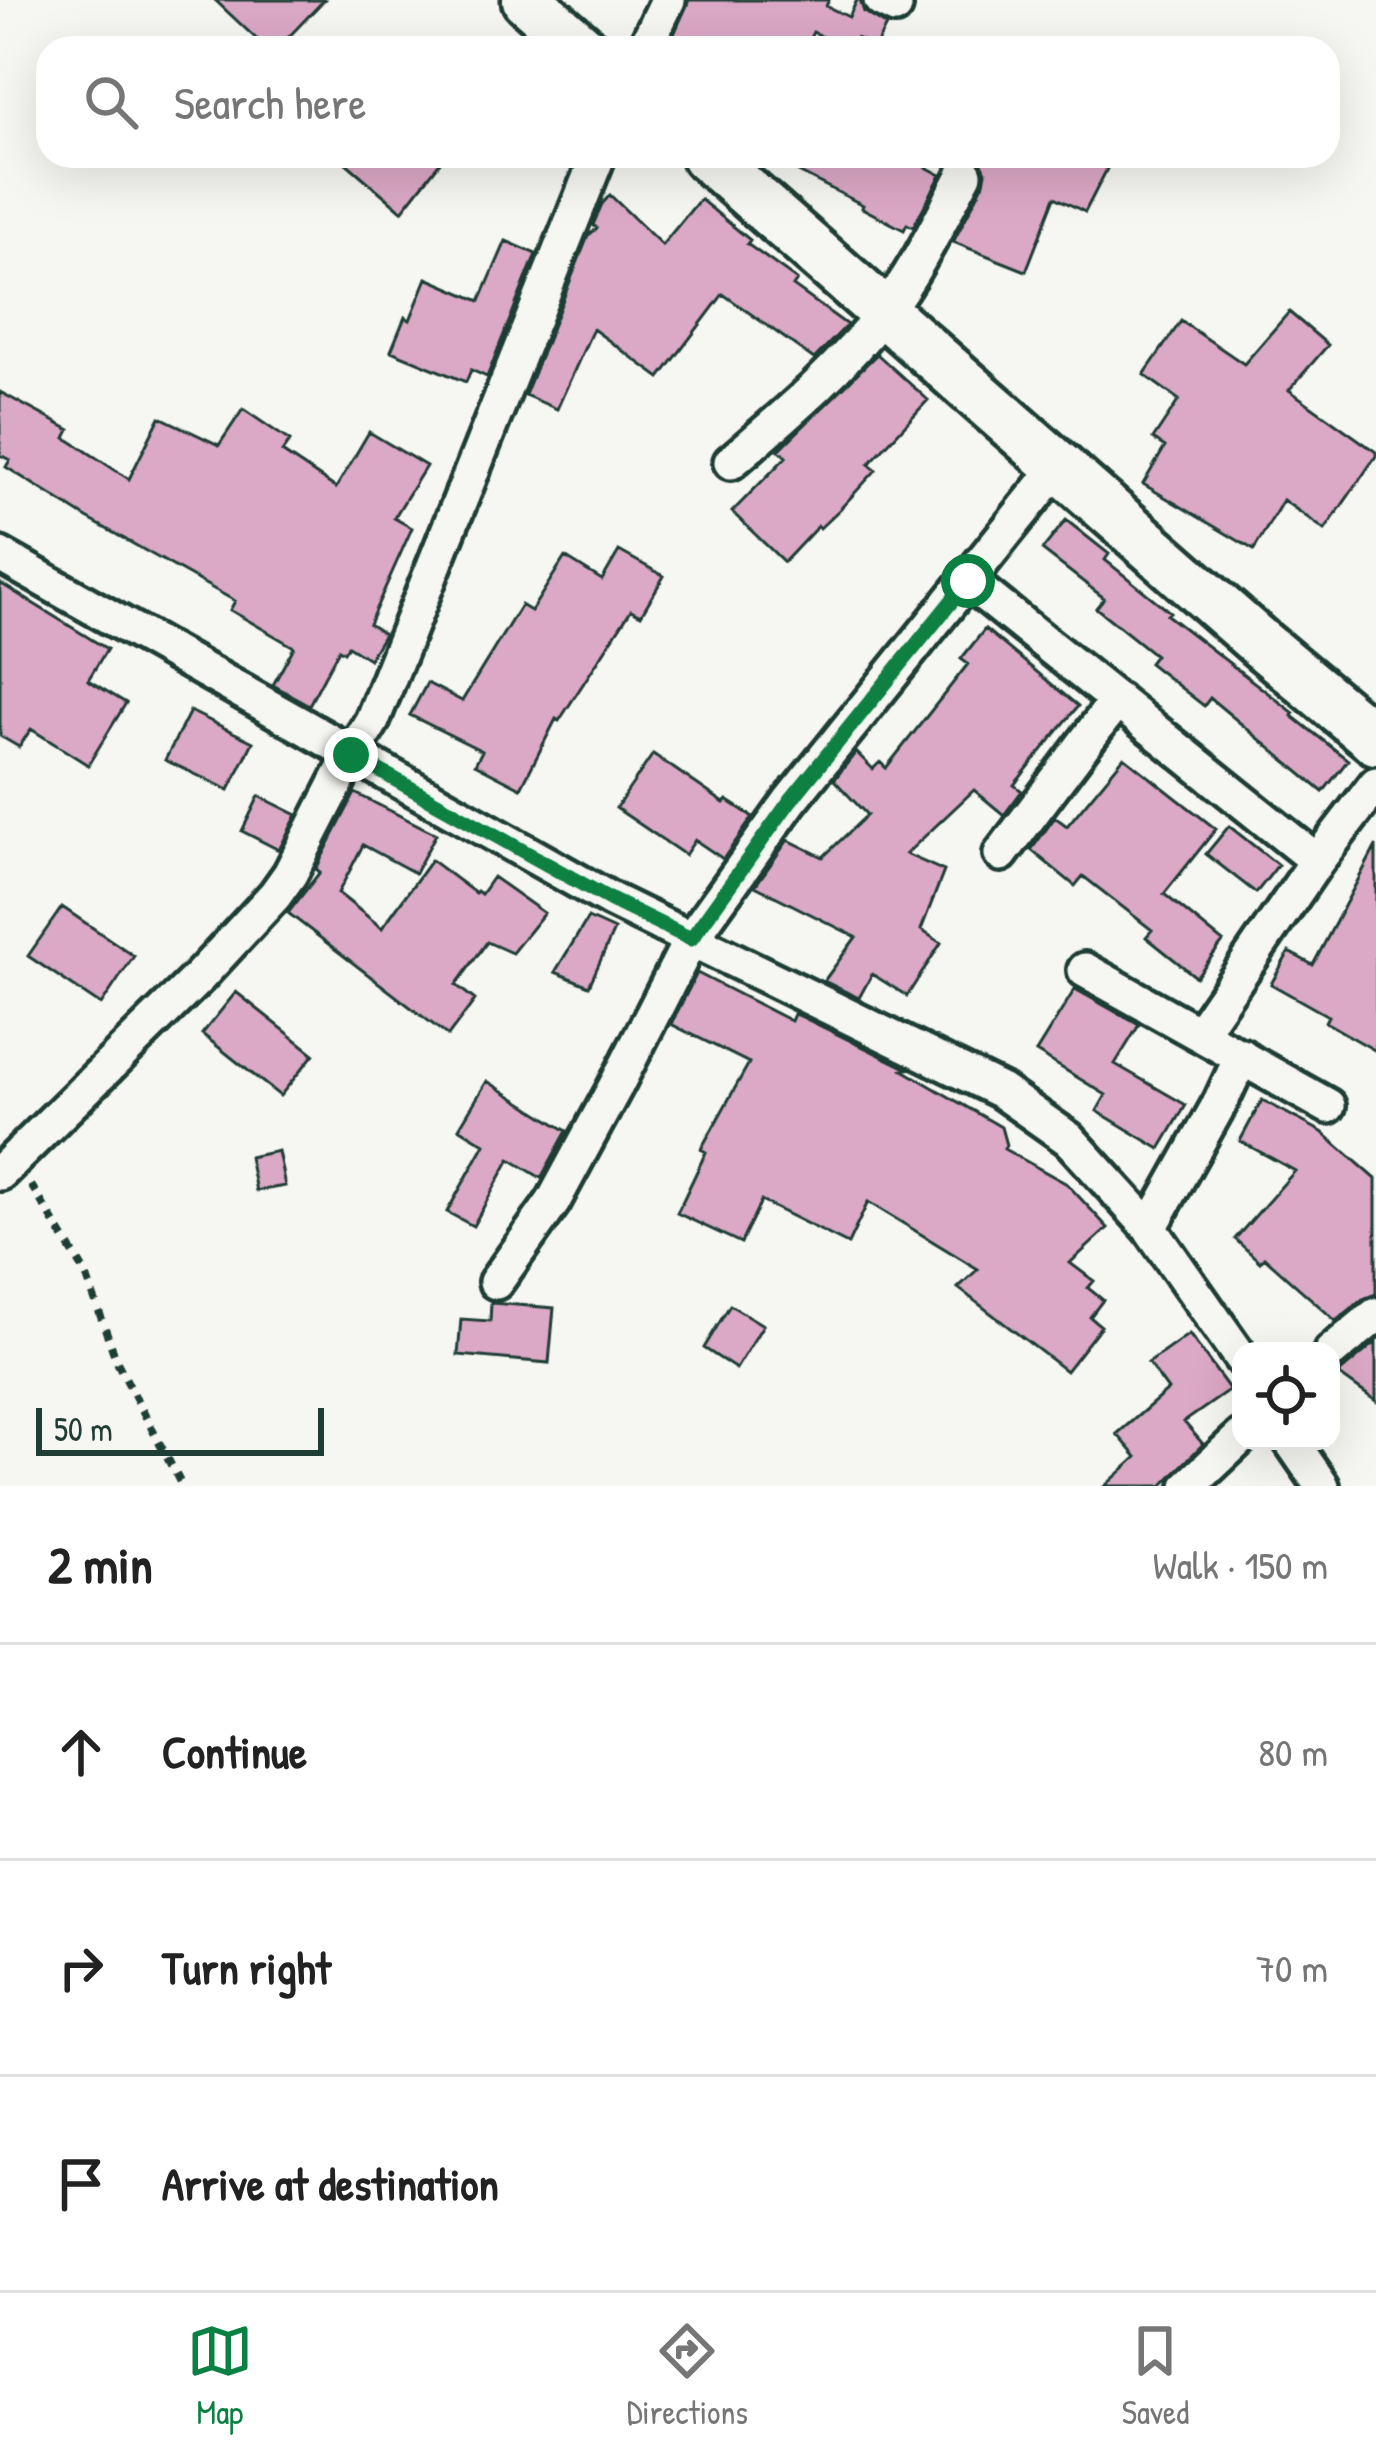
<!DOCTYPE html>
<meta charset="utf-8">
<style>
body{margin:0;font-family:"Patrick Hand",sans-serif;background:#f2f2f2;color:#222}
.controls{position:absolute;right:36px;bottom:36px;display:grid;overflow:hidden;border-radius:24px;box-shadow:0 12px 48px #0002}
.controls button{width:108px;height:108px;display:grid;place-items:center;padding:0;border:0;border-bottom:3px solid #e0e0e0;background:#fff;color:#222;font:60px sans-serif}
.scale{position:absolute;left:36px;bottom:30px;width:288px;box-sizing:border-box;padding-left:12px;border:6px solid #1f3d34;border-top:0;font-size:33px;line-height:42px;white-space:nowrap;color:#1f3d34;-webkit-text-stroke:9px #f6f6f2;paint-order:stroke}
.stop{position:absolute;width:36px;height:36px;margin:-27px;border:9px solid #0b8043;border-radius:50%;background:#fff}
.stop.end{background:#0b8043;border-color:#fff;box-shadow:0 3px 12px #0008}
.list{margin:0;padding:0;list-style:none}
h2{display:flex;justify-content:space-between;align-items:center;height:156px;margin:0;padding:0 48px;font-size:51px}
h2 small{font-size:39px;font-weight:400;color:#767676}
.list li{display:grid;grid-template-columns:78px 1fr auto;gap:36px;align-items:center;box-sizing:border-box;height:216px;padding:0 48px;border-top:3px solid #e0e0e0}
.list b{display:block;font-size:45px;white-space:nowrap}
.list em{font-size:39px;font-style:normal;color:#767676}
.icon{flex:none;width:66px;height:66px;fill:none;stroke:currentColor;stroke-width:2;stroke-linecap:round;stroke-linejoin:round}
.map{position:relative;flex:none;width:1376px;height:1486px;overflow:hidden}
.search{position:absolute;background:#fff;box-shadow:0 12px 48px #0002;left:36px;right:36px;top:36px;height:132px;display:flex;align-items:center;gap:30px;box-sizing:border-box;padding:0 42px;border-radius:36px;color:#767676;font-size:45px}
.sheet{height:804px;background:#fff}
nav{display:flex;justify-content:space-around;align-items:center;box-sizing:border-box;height:168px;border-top:3px solid #e0e0e0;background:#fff;font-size:33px;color:#767676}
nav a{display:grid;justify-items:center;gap:6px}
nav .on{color:#0b8043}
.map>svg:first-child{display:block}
.building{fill:#dba8c5;stroke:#1f3d34;stroke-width:3}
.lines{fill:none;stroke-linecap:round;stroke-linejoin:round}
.street-casing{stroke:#1f3d34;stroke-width:42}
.secondary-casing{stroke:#1f3d34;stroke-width:57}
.path{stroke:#1f3d34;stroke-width:8;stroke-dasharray:9 9;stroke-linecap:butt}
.street{stroke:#f6f6f2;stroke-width:33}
.secondary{stroke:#f6f6f2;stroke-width:48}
.route{stroke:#0b8043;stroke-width:15}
</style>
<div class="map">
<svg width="1376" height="1486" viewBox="0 0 1376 1486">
<rect width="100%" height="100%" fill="#f6f6f2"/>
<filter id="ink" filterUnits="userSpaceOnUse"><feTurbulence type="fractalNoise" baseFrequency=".00833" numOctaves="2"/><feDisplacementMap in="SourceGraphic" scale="24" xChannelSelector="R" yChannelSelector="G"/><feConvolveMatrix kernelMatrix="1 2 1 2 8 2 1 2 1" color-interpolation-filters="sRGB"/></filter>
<g filter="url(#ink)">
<!-- building -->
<path class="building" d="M215 0H324L278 48H266Z
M689 0H829L826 6 849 17 857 0H860L864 12 886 26 875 47 856 38 851 48H845L813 32 805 48H668Z
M338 156H445L402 211Z
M767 156H905L941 175 913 227 907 224 904 230 862 208 863 205Z
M984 156H1082L1107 169 1085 212 1055 197 1026 271 953 242 984 183 986 172 981 161Z
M610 195 662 245 700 199 750 240 747 244 797 280 793 286 847 325 814 359 723 294 660 378 593 329 557 409 525 395 588 236 597 228 593 225 602 204Z
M506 241 536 254 487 377 471 370 466 382 391 351 405 317 410 320 427 278 480 301Z
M1289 312 1328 345 1289 390 1376 452V456L1325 530 1283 500 1254 550 1143 484 1165 447 1153 439 1179 400 1144 375 1181 321 1244 364Z
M877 354 928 400 869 464 876 470 841 508 820 528 818 526 784 562 732 512 786 457 779 450Z
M0 392 70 430 66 438 129 479 160 417 219 445 243 409 290 441 282 452 336 488 369 432 426 466 394 518 412 528 369 624 384 634 369 659 348 646 344 652 339 649 309 705 273 685 294 647 230 610 235 601 87 518 6 467 10 460 0 455Z
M1066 520 1109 554 1105 560 1170 612 1167 615 1294 713 1292 716 1348 760 1323 792 1210 698 1204 706 1149 663 1155 655 1096 608 1104 598 1042 550Z
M619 551 664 576 641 615 631 610 559 721 556 719 521 788 475 764 482 751 410 715 427 683 462 701 521 605 531 611 565 557 602 580Z
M0 583 107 649 88 680 126 703 88 765 31 729 19 747 0 736Z
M985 629 1078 706 1014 785 1022 791 1004 815 974 790 906 854 944 871 921 930 941 943 907 996 872 974 859 998 824 981 856 937 755 886 788 840 823 857 867 815 834 780 856 752 873 769 880 762 886 768 968 664 961 659Z
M190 711 253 742 229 790 165 760Z
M653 754 724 803 727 800 753 817 723 859 695 840 685 855 616 808Z
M1124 757 1216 829 1164 894 1223 942 1196 977 1146 937 1152 930 1083 876 1075 886 1031 850 1055 817 1067 826Z
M355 793 436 834 415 873 363 845 338 893 382 928 431 860 475 893 477 891 481 894 493 877 544 913 512 953 487 942 456 985 475 1000 448 1036 288 913 320 872 316 869Z
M259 796 297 815 279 850 242 831Z
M1229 826 1278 865 1256 893 1206 854Z
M1376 846V1051L1325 1022 1328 1016 1271 984 1289 952 1313 965Z
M62 907 134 956 101 1005 28 956Z
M588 918 614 930 589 986 555 972Z
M697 973 791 1021 794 1014 800 1016 908 1069 903 1070 1001 1127 1006 1145 1004 1149 1067 1184 1108 1228 1070 1263 1094 1281 1088 1288 1103 1300 1090 1317 1101 1326 1066 1371 958 1288 978 1269 868 1202 848 1244 761 1201 741 1243 677 1213 706 1152 701 1149 749 1063 671 1024Z
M1075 989 1139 1025 1115 1064 1186 1105 1160 1149 1097 1111 1106 1095 1036 1052Z
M236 992 314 1054 280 1096 202 1034Z
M487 1081 567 1131 541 1178 510 1159 473 1226 447 1212 485 1144 459 1128Z
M1262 1100 1322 1132 1376 1179V1294L1363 1299 1336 1321 1264 1257 1260 1262 1235 1239 1295 1171 1240 1141Z
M278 1151 285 1186 256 1191 249 1157Z
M491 1303 554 1308 549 1363 458 1355 461 1319 490 1321Z
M730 1305 763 1325 736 1369 704 1348Z
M1189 1334 1230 1390 1184 1422 1203 1444 1162 1486H1105L1137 1457 1117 1434 1168 1390 1148 1363Z
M1376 1342V1401L1338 1374Z"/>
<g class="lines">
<defs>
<path id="street" d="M881 0 895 7
M645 48 668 0
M731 462C787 414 840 370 885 311 917 270 940 220 965 174
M0 555 611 900 1001 1091 1069 1139 1150 1228 1241 1358
M968 581 1317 861
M1001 854 1117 700
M1085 970 1328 1106
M1200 1032 1317 861 1376 784
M0 1173 199 977 275 895 290 874 351 755 372 721 598 156
M1150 1228 1221 1101 1242 1056
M496 1282 553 1202 619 1080 691 939 790 801 1059 466
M1331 1352 1376 1315
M1291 1441 1322 1486
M1189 1486 1241 1437"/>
<path id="secondary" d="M527 0 582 48
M706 156 1261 644 1376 740"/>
</defs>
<!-- street casing -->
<use href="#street" class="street-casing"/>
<!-- secondary casing -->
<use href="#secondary" class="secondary-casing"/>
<!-- path -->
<path class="path" d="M31 1185 85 1272 117 1362 182 1486"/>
<!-- street -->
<use href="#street" class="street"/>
<!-- secondary -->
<use href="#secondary" class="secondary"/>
</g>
</g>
<g class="lines" filter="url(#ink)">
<!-- route -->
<path class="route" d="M351 755 611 900 691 939 790 801 968 581"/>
</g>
</svg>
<div class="controls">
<button><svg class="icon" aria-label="locate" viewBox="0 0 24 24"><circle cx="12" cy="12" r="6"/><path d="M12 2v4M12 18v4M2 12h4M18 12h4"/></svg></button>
</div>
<div class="scale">50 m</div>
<div class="stop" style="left:968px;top:581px"></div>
<div class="stop end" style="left:351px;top:755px"></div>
<div class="search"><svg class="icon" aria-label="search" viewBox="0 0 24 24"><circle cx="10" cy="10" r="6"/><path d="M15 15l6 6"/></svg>Search here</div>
</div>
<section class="sheet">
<h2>2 min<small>Walk · 150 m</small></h2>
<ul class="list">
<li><svg class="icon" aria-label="ahead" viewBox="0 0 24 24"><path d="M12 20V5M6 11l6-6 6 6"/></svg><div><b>Continue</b></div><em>80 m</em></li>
<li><svg class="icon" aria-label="right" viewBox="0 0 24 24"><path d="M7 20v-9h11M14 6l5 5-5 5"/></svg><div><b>Turn right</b></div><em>70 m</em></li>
<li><svg class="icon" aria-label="arrive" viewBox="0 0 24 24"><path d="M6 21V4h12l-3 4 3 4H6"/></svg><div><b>Arrive at destination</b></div></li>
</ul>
</section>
<nav>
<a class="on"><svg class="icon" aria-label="map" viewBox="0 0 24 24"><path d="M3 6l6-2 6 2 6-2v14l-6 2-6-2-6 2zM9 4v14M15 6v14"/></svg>Map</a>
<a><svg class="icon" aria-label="directions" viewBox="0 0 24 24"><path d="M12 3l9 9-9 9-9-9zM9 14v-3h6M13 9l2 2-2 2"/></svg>Directions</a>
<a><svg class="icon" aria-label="saved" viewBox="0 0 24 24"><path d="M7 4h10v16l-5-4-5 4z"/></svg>Saved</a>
</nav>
